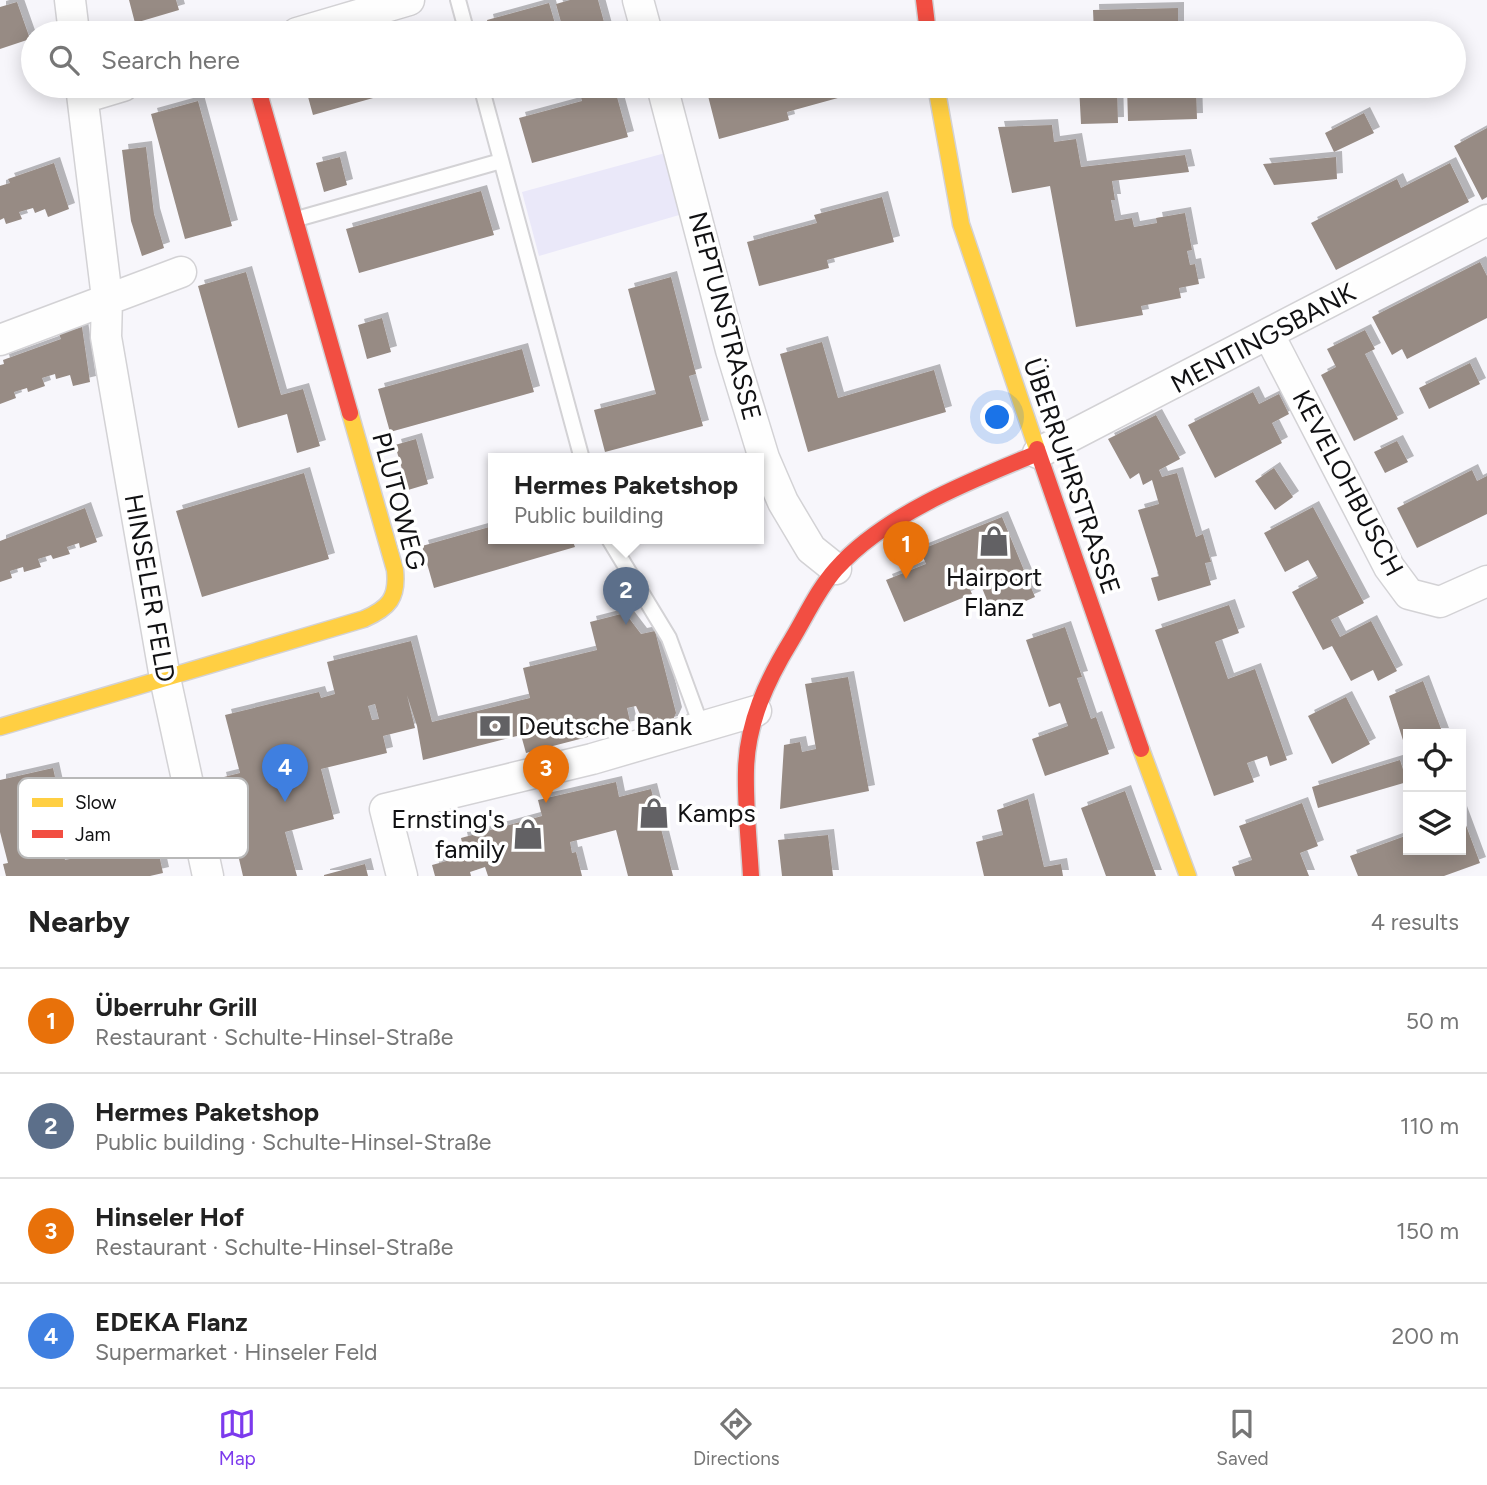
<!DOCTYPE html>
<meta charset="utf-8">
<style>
body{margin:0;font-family:Figtree,sans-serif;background:#f6f6f6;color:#222}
.controls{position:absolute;right:21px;bottom:21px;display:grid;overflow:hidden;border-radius:0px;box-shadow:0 4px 18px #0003}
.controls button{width:63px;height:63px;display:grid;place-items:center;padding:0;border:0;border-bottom:2px solid #e0e0e0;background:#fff;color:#222;font:35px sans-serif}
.you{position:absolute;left:998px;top:418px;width:24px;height:24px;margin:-18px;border:5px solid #fff;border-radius:50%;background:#1a73e8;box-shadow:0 0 0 10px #1a73e833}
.badge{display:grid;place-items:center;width:46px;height:46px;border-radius:50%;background:#7c3aed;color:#fff;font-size:23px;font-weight:700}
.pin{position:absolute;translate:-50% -58px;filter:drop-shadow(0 2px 4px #0008)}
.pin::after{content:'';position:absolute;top:37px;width:24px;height:21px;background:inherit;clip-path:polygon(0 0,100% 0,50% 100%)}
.popup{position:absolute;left:488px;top:453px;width:276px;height:91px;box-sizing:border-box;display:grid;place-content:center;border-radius:0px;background:#fff;filter:drop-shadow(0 2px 5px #0005);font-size:23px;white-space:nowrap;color:#767676}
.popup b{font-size:26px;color:#222}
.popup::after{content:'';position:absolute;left:50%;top:100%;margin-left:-14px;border:14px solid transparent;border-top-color:#fff}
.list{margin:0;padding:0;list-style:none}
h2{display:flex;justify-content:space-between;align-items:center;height:91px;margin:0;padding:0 28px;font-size:30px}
h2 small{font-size:23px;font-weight:400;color:#767676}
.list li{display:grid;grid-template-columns:46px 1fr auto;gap:21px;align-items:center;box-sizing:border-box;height:105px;padding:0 28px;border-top:2px solid #e0e0e0}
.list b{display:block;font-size:26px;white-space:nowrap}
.list p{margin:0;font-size:23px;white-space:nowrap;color:#767676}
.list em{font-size:23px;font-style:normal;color:#767676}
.icon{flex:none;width:38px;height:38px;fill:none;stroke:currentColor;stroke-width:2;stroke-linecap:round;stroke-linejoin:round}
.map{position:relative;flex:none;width:1487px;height:876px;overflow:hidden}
.search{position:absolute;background:#fff;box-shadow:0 4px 18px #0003;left:21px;right:21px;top:21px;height:77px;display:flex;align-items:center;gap:18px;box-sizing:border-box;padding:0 24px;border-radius:38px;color:#767676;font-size:26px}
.sheet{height:511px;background:#fff}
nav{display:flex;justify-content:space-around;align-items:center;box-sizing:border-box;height:98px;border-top:2px solid #e0e0e0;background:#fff;font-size:19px;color:#767676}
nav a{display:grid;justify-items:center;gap:4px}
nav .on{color:#7c3aed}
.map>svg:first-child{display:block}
.green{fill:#eae8f9}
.building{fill:#978b84;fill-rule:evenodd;filter:url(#shadow)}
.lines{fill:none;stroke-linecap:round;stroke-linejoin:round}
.lane-casing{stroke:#d3d2d5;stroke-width:18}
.street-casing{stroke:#d3d2d5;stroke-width:33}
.slow-casing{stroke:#d3d2d5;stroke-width:19}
.jam-casing{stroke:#d3d2d5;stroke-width:19}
.lane{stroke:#fefefe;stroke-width:14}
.street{stroke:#fefefe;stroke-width:30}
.slow{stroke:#ffcf43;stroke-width:16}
.jam{stroke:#f24e42;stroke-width:16}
.labels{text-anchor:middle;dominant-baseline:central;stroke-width:7;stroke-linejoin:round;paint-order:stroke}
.street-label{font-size:26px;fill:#111113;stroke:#fff}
.poi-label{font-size:26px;fill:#111113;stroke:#fff;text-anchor:start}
.key{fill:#fff;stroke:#b8b8b8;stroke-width:2}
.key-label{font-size:19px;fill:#111113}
</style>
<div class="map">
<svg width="1487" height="876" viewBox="0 0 1487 876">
<defs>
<filter id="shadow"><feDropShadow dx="6" dy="-6" stdDeviation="0" flood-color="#0004"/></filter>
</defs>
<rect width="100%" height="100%" fill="#f7f6fb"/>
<!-- green -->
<path class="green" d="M669 152 686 213 539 256 522 192Z"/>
<!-- building -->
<path class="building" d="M129 0H176L179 10 135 23Z
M570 0H598L607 33H564L556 4Z
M17 2 30 39 0 49V7Z
M549 3 556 27 533 33H490L487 20Z
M1178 8V33H1094L1093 10Z
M750 27 752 33H728V32Z
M1085 28V33H1026V31Z
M305 86H412V87L313 115Z
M578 86H614L628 137 532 163 519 118 582 101Z
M731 86H854L856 93 787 112 789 120 719 139 707 92Z
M989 86H1028V87L992 96Z
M1079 86H1117L1118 123 1081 124Z
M1127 86H1196L1197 119 1128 121Z
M198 101 232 226 185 239 151 114Z
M1364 113 1374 133 1334 152 1325 133Z
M1052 125 1054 142 1076 139 1081 167 1185 155 1189 172 1112 181 1115 200H1111L1115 221 1132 218 1134 227 1157 223 1156 218 1185 213 1192 250 1187 251 1190 265 1195 264 1199 284 1179 288 1181 298 1141 306 1143 315 1076 327 1050 186 1012 193 998 127Z
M1487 128V197L1482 200 1454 146Z
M146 147 154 214 164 248 142 256 131 221 122 150Z
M340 157 347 185 324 192 316 163Z
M1336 157 1337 179 1274 185 1263 164Z
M54 163 69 209 48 217 45 209 35 213 33 208 19 212 22 219 6 224 4 218 0 220V186L10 183 8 179Z
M1450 163 1469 202 1336 270 1311 223 1397 179 1401 188Z
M481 191 494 235 359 273 346 229Z
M882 197 894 242 827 260 829 268 759 286 747 242 817 223 814 215Z
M1480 262 1487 276V318L1407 359 1402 349 1392 355 1372 317Z
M246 272 281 395 303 389 320 446 297 453 287 414 238 428 198 286Z
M671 277 696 374 689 376 703 426 605 452 594 410 656 394 628 289Z
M382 318 391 352 367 359 358 325Z
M82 327 90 382 73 386 70 375 56 379 55 374 42 378 45 386 28 392 27 388 14 392 16 398 0 404V365L4 364 3 360 61 339 59 334Z
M1365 330 1375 349 1365 354 1398 419 1354 441 1321 375 1336 367 1327 349Z
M822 342 838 398 934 370 946 412 808 452 780 354Z
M522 349 534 392 390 432 378 389Z
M1470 363 1480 384 1429 409 1419 388Z
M1253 392 1259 404 1279 394 1289 414 1272 423 1282 443 1215 478 1188 425Z
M1156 415 1180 459 1159 470 1162 477 1177 473 1196 537 1203 534 1211 562 1205 563 1211 585 1158 601 1151 578 1159 576 1138 510 1159 504 1152 480 1143 485 1139 473 1130 479 1108 439Z
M416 439 428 484 408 490 395 445Z
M1397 441 1408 462 1385 473 1374 452Z
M1274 468 1293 497 1275 510 1255 481Z
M1472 470 1477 481 1487 476V514L1417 548 1397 508Z
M304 473 329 559 202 597 176 511Z
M1313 507 1364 603 1331 620 1340 637 1371 621 1397 671 1378 681 1373 670 1351 681 1332 646 1323 650 1292 592 1318 578 1308 560 1285 572 1264 533Z
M85 508 97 542 80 548 79 543 67 547 70 554 53 559 51 555 38 559 41 567 24 572 23 567 10 571 12 578 0 582V541Z
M1002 517 1035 597 993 615 980 583 969 587 972 594 904 622 886 580 926 564 920 550Z
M493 526V539H572L575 547 434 588 422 546Z
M1229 605 1239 633 1215 642 1228 679 1255 669 1287 760 1270 766 1267 756 1247 763 1254 782 1214 796 1155 630Z
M625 613 641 634 655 631 676 713 672 722 663 724 657 717 656 726 647 729 636 706 627 708 631 726 576 740 526 753 521 735 423 760 417 726 407 695 415 728 383 736 387 753 321 769 334 819 285 832 297 876H243L220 778 240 773 225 715 319 692 321 698 335 694 327 662 411 641 432 722 530 698 523 668 597 650 590 622ZM375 704 379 719 372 720 368 706Z
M1065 627 1082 677 1077 678 1091 719 1096 717 1109 754 1045 776 1032 739 1068 726 1060 703 1049 707 1026 640Z
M848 677 869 791 780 809 784 745 800 742 802 752 816 749 805 684Z
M1423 681 1443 734H1408V756L1389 696Z
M1346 697 1370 744 1332 764 1308 716Z
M1400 760 1407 782 1318 808 1312 787Z
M53 768 64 818 56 820 65 860 156 841 163 873 150 876H6L3 864 8 863 0 832V780Z
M616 782 619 797 651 789 673 876H628L616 830 570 842 572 853 576 852 582 876H488L485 867 470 872 471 876H435L432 865 465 856 461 838 542 816 538 800Z
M1125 791 1142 838 1156 876H1106L1081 808Z
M1028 799 1044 867 1061 864 1063 876H984L976 842 1003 835 997 810Z
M1302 803 1318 846 1300 853 1309 876H1235L1232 867 1252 860 1239 826Z
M1461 812 1480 863 1444 876H1358L1350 856 1408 835V850H1461Z
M828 835 833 876H782L778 840Z
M365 864 368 876H324V875Z"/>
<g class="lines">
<defs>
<path id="lane" d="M458 0 467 33
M481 86 582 459
M297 219 501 161
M609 539 669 638 702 728"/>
<path id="street" d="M70 0 74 33
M638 0 647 33
M297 33 409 0
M81 86 107 298 106 337 165 678 208 876
M662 86 731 350 764 458 783 502 811 549 836 569
M83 98 123 86
M1269 335 1389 567 1409 594 1440 602 1487 581
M0 340 181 272
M1038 453 1487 220
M402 876 385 809 592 759 756 711"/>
<path id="slow" d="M936 86 961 224 1037 449
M0 727 364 619C389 608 398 598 395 570L350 413
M1141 749 1188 876"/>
<path id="jam" d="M924 0 928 33
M257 86 350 413
M1037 449 1141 749
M751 876C749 841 745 805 746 770 747 723 767 680 791 641 805 618 818 589 836 569 885 514 972 480 1038 453"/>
</defs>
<!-- lane casing -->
<use href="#lane" class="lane-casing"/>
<!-- street casing -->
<use href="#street" class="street-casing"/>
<!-- slow casing -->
<use href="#slow" class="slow-casing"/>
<!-- jam casing -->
<use href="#jam" class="jam-casing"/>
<!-- lane -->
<use href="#lane" class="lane"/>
<!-- street -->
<use href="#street" class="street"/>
<!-- slow -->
<use href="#slow" class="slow"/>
<!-- jam -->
<use href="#jam" class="jam"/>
</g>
<!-- icons -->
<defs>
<symbol id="shop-bare" viewBox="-9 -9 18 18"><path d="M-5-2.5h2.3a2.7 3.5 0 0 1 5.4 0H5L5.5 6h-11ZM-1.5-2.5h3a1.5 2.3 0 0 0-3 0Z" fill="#626164" stroke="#fff" stroke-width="2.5" paint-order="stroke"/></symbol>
<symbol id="bank-bare" viewBox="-9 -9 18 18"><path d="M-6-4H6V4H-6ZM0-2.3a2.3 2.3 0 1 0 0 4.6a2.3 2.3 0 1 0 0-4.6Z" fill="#626164" stroke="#fff" stroke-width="2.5" paint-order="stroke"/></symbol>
</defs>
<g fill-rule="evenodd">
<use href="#shop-bare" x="972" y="519" width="44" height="44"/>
<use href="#bank-bare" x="473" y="704" width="44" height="44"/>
<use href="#shop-bare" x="632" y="791" width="44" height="44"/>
<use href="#shop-bare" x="506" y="812" width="44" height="44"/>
</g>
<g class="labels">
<!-- street labels -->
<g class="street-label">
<text transform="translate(725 316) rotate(75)">NEPTUNSTRASSE</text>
<text transform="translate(1263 338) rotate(-28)">MENTINGSBANK</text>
<text transform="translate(1072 476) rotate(71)">ÜBERRUHRSTRASSE</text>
<text transform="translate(1348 483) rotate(62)">KEVELOHBUSCH</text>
<text transform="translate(399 501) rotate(75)">PLUTOWEG</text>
<text transform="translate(150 588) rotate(80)">HINSELER FELD</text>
</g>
<!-- poi labels -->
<g class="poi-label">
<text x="994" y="577" text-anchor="middle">Hairport<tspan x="994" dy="30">Flanz</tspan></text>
<text x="518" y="726">Deutsche Bank</text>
<text x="677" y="813">Kamps</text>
<text x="505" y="819" text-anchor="end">Ernsting's<tspan x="505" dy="30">family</tspan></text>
</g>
</g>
<!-- legend -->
<rect x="18" y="778" width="230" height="80" rx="10" class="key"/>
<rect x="32" y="798" width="31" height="9" fill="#ffcf43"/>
<rect x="32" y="830" width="31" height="8" fill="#f24e42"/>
<g class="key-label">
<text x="75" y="809">Slow</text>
<text x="75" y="841">Jam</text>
</g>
</svg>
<div class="controls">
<button><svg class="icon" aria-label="locate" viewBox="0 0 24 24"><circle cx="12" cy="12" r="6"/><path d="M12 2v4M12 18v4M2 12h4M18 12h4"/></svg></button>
<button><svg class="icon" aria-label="layers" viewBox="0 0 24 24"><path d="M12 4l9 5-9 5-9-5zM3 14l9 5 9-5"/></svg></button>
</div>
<div class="you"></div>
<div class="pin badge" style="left:906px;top:579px;background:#e8710a">1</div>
<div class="pin badge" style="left:626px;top:625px;background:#5c6f8a">2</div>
<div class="popup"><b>Hermes Paketshop</b>Public building</div>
<div class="pin badge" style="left:546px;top:803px;background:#e8710a">3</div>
<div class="pin badge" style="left:285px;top:802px;background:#3f7fe0">4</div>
<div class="search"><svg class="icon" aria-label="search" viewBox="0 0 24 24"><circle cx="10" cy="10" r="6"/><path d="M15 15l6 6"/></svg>Search here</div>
</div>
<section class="sheet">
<h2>Nearby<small>4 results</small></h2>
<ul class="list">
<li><span class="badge" style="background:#e8710a">1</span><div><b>Überruhr Grill</b><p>Restaurant · Schulte-Hinsel-Straße</p></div><em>50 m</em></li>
<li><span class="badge" style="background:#5c6f8a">2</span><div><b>Hermes Paketshop</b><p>Public building · Schulte-Hinsel-Straße</p></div><em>110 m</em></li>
<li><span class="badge" style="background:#e8710a">3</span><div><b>Hinseler Hof</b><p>Restaurant · Schulte-Hinsel-Straße</p></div><em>150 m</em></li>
<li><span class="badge" style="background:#3f7fe0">4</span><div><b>EDEKA Flanz</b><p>Supermarket · Hinseler Feld</p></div><em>200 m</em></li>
</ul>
</section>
<nav>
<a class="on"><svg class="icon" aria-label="map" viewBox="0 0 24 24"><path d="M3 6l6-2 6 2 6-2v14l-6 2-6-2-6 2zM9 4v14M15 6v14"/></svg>Map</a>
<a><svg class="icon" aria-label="directions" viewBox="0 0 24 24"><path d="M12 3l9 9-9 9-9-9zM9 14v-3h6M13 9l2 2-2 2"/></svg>Directions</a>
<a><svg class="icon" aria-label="saved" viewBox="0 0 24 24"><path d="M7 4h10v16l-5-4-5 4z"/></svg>Saved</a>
</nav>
